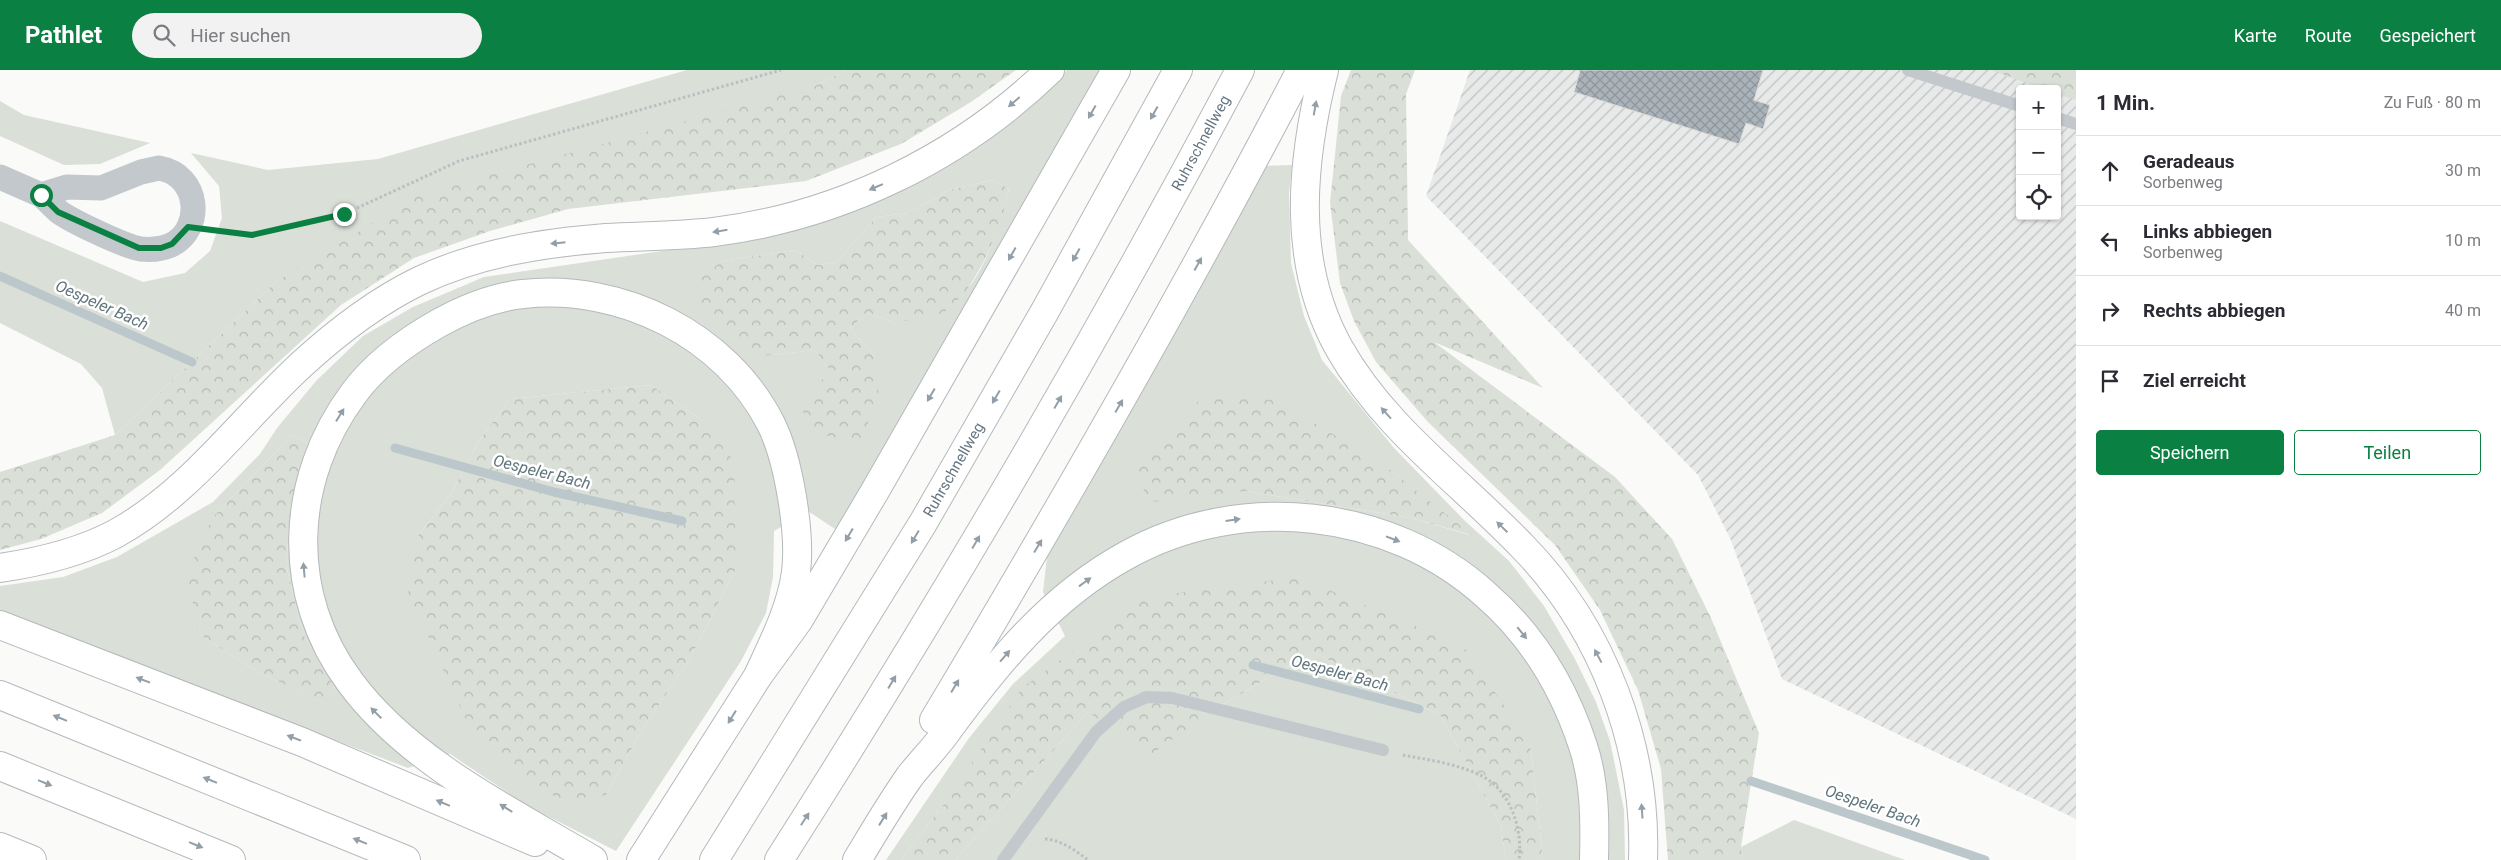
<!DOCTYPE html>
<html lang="de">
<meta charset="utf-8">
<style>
body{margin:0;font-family:Roboto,sans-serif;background:#f2f2f3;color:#2b2b33}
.controls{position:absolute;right:15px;top:15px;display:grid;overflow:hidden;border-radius:5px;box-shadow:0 1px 4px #0004}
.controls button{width:45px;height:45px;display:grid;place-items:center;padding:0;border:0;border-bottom:1px solid #e1e1e2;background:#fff;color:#2b2b33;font:25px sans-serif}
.stop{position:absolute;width:15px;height:15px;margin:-11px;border:4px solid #0b8043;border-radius:50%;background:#fff}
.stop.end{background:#0b8043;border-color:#fff;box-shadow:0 1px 5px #0008}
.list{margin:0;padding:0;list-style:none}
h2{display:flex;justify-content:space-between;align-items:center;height:65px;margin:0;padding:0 20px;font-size:21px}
h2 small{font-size:16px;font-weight:400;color:#7c7c81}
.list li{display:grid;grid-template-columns:32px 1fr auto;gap:15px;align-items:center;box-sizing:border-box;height:70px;padding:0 20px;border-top:1px solid #e1e1e2}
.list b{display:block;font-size:19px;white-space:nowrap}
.list p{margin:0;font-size:16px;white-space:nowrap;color:#7c7c81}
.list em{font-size:16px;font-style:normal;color:#7c7c81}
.actions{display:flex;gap:10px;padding:15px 20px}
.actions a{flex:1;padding:11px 0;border:1px solid #0b8043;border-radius:5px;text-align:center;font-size:18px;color:#0b8043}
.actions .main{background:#0b8043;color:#fff}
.icon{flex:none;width:28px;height:28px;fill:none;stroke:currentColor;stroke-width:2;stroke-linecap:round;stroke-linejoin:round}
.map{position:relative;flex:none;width:2076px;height:790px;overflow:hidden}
header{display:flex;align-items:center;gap:30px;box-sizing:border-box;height:70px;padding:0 25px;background:#0b8043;color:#fff}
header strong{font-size:24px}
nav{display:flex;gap:28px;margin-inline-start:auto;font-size:18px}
.search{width:350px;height:45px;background:#f2f2f3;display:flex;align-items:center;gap:12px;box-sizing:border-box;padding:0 18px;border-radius:28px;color:#7c7c81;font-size:19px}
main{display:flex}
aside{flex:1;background:#fff}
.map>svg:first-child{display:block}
.industrial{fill:url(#industrial-furrows);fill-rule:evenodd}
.grass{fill:#dadfd7;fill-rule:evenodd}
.forest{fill:url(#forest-crowns)}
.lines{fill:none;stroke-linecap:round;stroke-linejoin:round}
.stream{stroke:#bbc7cb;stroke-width:9}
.building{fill:url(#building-cross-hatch);stroke:#dcdcda}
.highway-casing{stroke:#b4b9bd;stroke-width:30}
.path{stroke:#bbbfc2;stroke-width:3;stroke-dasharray:2.5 2.5;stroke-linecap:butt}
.lane{stroke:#c3c8cc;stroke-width:12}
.street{stroke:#c3c8cc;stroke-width:25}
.highway{stroke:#fff;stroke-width:28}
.oneway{fill:#939fa8}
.route{stroke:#0b8043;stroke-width:6}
.labels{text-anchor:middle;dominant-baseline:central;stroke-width:5;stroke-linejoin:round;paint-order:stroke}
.street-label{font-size:15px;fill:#657683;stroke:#fff}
.water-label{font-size:16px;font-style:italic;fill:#60757c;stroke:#fff}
</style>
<header>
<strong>Pathlet</strong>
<div class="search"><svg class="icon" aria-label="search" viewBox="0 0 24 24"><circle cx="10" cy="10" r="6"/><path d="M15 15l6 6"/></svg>Hier suchen</div>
<nav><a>Karte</a><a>Route</a><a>Gespeichert</a></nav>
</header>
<main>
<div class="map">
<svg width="2076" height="790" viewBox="0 0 2076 790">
<defs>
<pattern id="industrial-furrows" width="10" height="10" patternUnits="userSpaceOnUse" patternTransform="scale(1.25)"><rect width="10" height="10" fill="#e8e9e9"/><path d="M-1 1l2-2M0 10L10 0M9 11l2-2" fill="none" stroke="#c0c1c2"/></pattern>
<pattern id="forest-crowns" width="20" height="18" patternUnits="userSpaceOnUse" patternTransform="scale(1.25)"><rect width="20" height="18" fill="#dadfd7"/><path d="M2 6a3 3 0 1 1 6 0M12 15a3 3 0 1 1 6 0" fill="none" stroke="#b4b9b4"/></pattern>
<pattern id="building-cross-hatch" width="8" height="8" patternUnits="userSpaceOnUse" patternTransform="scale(1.25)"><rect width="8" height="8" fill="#aab3b9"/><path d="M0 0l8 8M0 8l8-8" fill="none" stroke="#8e969c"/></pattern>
</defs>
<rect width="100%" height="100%" fill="#fafaf8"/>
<!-- industrial -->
<path class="industrial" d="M1470 0H2076V749L1782 609 1730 468 1698 405 1426 126ZM2020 19H2057V146H2020Z"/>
<!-- grass -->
<path class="grass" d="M687 0H846L817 15 277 211 115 365 102 318 81 294 0 253V151L143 212 185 203 210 181 222 148 219 116 191 83 268 100 378 89Z
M1067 0H1101L838 461 808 441 774 461 773 507 766 543 741 591 616 781 526 735 450 684 408 698 0 542V516L63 507 117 487 213 432 260 384 277 358 316 311 363 266 413 237 484 207 696 176 903 119 966 85 1004 58ZM993 110 1009 119C1004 145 985 200 967 219 960 226 906 246 893 252L867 243 850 258 874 286 830 300 815 280 764 286 722 191 795 180 818 195 837 192 876 147 909 143 949 120ZM651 315 703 351 736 499 689 590 642 660 606 725 418 466 452 422 478 372 510 329ZM292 365 310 374 291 435 286 495 303 564 335 618 327 634 256 601 199 564 213 447Z
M0 31 24 45 150 73 100 94 64 95 0 66Z
M1292 95 1289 124 1291 193 1304 246 1322 290 1394 378 1464 450 1509 491 1544 536 1575 589 1596 632 1610 671 1624 740 1625 790H1541L1542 780 1530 673 1298 507 946 731 901 790H886L969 668 1013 614 1065 566 1043 522 1048 478 1168 275 1266 96ZM1388 398 1470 465 1411 448 1245 421Z
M1313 582 1440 645 1501 756 1506 790H955L1088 642 1213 640Z
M1794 750 1905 790H1743L1741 777Z"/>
<!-- forest -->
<path class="forest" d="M846 0H1016L971 32 901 74 806 111 568 139 490 161 414 188 341 235 160 400 102 443 41 469 0 480V402L115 365 277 211 421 124 817 15Z
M1351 0H1415L1406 24 1408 170 1543 318 1434 272 1615 407 1672 469 1711 548 1759 663 1741 777 1743 790H1668L1661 699 1638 620 1600 540 1555 475 1428 352 1376 292 1354 251 1340 213 1330 133 1341 26Z
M1991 0H2076V30L2057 24V19H2043Z
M993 110 1009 119C1002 154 988 188 968 218 960 229 948 239 938 248L893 252 867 243 850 258 874 286 879 326 860 373 819 364 800 338 830 300 815 280 764 286 698 239 700 209 722 191 795 180 818 195 837 192 876 147 909 143 949 120Z
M651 315 703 351 734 391 736 499 689 590 642 660 606 725 561 731 475 670 408 522 418 466 452 422 478 372 510 329Z
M1201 328 1277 330 1388 398 1472 465 1411 448 1245 421 1151 432 1133 402Z
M292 365 310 374 291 435 286 495 303 564 335 618 328 635 256 601 199 564 187 504 213 447Z
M1298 507 1463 576 1530 673 1542 780 1541 790H1506L1501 756 1440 645 1313 582 1213 640 1152 684 1088 642 955 790H901L946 731 1023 617 1147 527Z"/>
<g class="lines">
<!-- stream -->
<path class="stream" d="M0 206 192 292
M395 378 554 422 682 451
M1253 595 1419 639
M1751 711 1985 790"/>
</g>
<!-- building -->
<path class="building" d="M1577 0H1763L1754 30 1770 35 1763 59 1746 53 1739 74 1574 22 1580 1Z"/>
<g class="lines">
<defs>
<g id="highway">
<path d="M1324 0C1301 92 1291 192 1339 278 1384 358 1461 412 1523 477 1603 559 1647 676 1643 790"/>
<path d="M0 498C40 492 79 483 115 464 190 423 240 351 302 294 337 262 376 232 419 211 478 183 542 173 606 168 642 166 679 166 714 162 840 146 959 88 1050 0"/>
<path d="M0 555 302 672 535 772"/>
<path d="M0 625 406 790"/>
<path d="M934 650C1062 436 1186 221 1301 0"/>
<path d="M0 696 231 790"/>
<path d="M0 777 32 790"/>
<path d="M593 790C510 741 408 691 350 612 285 525 289 410 354 323 376 293 407 271 439 253 464 239 494 227 523 224 621 213 726 265 771 354 782 376 788 403 792 427 796 451 799 478 796 502 791 539 773 573 758 606"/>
<path d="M641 790 758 606 798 551 875 421 1116 0"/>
<path id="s1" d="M714 790 923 453 1045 241 1178 0"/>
<path id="s2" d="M779 790C943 533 1097 270 1240 0"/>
<path d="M857 790C874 762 891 733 910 706 921 692 934 679 945 664 996 594 1050 527 1127 485 1240 422 1390 438 1486 525 1532 565 1564 618 1583 676 1595 712 1595 752 1594 790"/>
</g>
</defs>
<!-- highway casing -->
<use href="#highway" class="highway-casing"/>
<!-- path -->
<path class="path" d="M216 160 252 165 344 144 459 91 781 0
M1403 685C1429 690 1458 694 1482 706 1511 721 1523 760 1519 790
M1045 769C1061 770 1075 780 1088 790"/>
<!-- lane -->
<path class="lane" d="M1908 0 2020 36
M2057 48 2076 54
M1003 790 1096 662 1124 637 1147 627 1172 628 1383 680"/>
<!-- street -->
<path class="street" d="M159 98C200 105 204 159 171 175 162 179 151 180 141 179 126 177 69 150 58 141 52 136 47 130 41 125L67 117 101 118 141 102Z
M0 107 41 125"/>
<!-- highway -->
<use href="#highway" class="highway"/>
</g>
<!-- one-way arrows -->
<defs><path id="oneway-solid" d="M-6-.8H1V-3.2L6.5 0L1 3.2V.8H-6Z" transform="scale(1.25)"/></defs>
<g class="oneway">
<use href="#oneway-solid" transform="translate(1014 32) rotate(139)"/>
<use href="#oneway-solid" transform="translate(1315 38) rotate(-80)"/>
<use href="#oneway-solid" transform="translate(1092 42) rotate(119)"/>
<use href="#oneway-solid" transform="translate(1154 43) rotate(119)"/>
<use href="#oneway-solid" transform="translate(876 117) rotate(157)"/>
<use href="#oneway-solid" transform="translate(720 161) rotate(171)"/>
<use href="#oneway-solid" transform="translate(558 173) rotate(174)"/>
<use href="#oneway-solid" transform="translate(1012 184) rotate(119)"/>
<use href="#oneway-solid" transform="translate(1076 185) rotate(119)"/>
<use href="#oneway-solid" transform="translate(1198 194) rotate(-61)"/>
<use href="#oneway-solid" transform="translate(931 325) rotate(120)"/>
<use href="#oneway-solid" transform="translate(996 327) rotate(120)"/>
<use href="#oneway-solid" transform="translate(1058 332) rotate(-60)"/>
<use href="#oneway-solid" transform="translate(1119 336) rotate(-60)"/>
<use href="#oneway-solid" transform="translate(1386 343) rotate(-132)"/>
<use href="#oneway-solid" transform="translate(340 345) rotate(-58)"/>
<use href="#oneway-solid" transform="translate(1233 450) rotate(-8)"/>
<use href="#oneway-solid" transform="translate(1502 457) rotate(-136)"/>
<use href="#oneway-solid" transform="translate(849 465) rotate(121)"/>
<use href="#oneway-solid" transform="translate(915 467) rotate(121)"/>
<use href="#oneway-solid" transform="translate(1393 469) rotate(21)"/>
<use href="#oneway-solid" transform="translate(976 472) rotate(-60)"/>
<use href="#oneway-solid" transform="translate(1038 476) rotate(-59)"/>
<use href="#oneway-solid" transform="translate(304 500) rotate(-95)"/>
<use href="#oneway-solid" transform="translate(1085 512) rotate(-36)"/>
<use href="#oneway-solid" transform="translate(1522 563) rotate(51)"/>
<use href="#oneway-solid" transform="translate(1005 586) rotate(-49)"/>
<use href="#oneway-solid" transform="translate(1598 586) rotate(-118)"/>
<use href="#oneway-solid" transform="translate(143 610) rotate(-159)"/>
<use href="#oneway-solid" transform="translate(892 612) rotate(-59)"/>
<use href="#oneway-solid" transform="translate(955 616) rotate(-59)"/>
<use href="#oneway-solid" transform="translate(376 643) rotate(-135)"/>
<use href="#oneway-solid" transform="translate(732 647) rotate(122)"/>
<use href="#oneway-solid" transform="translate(60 648) rotate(-158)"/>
<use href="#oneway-solid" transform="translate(294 668) rotate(-159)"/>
<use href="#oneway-solid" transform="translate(210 710) rotate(-158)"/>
<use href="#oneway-solid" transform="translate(45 713) rotate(22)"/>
<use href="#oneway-solid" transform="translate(443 733) rotate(-157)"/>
<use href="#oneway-solid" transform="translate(506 738) rotate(-148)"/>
<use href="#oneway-solid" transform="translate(1642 741) rotate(-94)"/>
<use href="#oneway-solid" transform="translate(805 749) rotate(-57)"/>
<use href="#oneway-solid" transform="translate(883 749) rotate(-58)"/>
<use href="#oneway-solid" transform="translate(360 771) rotate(-158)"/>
<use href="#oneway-solid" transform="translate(196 775) rotate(22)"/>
</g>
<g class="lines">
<!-- route -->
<path class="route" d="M41 125 58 142 139 178H161L172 174 188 157 252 165 344 144"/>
</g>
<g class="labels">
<!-- street labels -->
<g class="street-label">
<text stroke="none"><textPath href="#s2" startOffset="832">Ruhrschnellweg</textPath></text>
<text stroke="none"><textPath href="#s1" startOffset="458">Ruhrschnellweg</textPath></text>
</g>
<!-- water labels -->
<g class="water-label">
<text transform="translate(102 235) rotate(24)">Oespeler Bach</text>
<text transform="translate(542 402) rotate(14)">Oespeler Bach</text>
<text transform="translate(1340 603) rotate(15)">Oespeler Bach</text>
<text transform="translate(1873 736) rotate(19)">Oespeler Bach</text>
</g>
</g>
</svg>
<div class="controls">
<button>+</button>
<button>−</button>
<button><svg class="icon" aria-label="locate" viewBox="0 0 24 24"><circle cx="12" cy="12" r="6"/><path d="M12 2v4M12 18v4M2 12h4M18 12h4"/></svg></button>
</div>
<div class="stop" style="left:41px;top:125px"></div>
<div class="stop end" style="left:344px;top:144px"></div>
</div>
<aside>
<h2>1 Min.<small>Zu Fuß · 80 m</small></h2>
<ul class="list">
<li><svg class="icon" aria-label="ahead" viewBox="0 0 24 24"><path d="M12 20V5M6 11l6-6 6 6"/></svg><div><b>Geradeaus</b><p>Sorbenweg</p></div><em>30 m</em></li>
<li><svg class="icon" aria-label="left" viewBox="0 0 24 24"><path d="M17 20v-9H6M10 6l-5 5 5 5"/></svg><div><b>Links abbiegen</b><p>Sorbenweg</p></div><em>10 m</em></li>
<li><svg class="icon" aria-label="right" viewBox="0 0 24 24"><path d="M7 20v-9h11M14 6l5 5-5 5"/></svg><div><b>Rechts abbiegen</b></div><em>40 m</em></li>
<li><svg class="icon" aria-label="arrive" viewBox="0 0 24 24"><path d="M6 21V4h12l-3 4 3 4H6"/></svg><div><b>Ziel erreicht</b></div></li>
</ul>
<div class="actions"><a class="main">Speichern</a><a>Teilen</a></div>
</aside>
</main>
